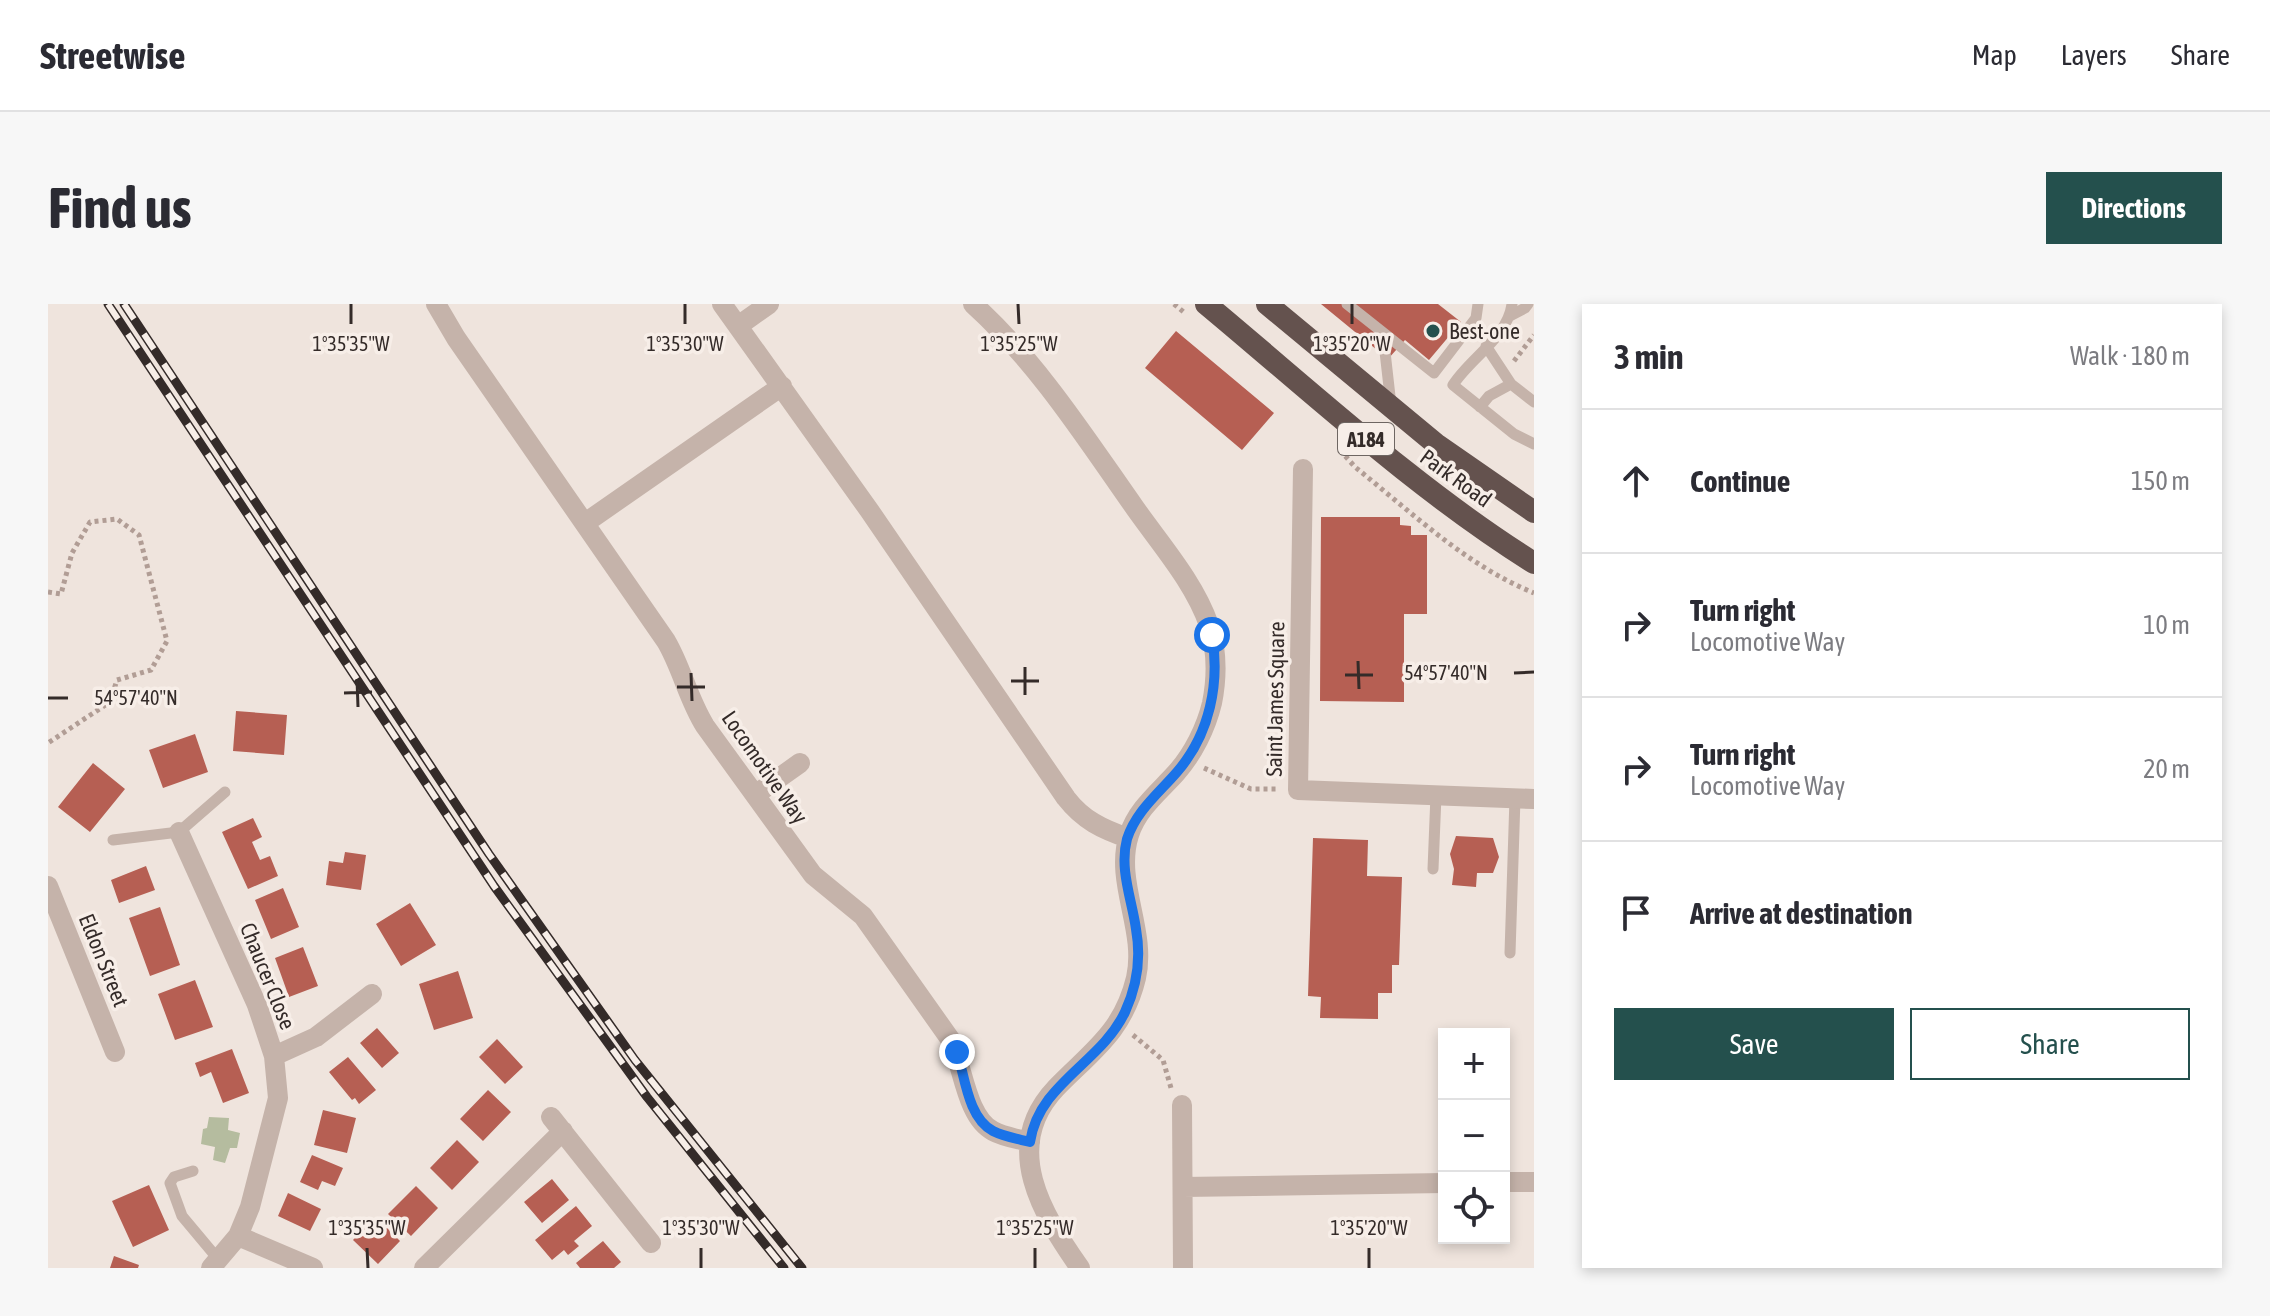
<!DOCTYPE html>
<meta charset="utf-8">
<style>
body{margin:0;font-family:"Asap Condensed",sans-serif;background:#f7f7f7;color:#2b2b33}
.controls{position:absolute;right:24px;bottom:24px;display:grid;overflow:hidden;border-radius:0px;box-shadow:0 4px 12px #0003}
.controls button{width:72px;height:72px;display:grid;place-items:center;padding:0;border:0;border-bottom:2px solid #e1e1e2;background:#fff;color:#2b2b33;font:40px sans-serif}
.stop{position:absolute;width:24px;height:24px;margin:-18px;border:6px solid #1a73e8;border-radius:50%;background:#fff}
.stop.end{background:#1a73e8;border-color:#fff;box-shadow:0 2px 8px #0008}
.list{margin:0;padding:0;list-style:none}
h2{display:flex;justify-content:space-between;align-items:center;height:104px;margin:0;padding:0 32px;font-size:34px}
h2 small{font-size:26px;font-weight:400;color:#7c7c81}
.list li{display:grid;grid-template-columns:52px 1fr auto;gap:24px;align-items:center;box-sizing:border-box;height:144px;padding:0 32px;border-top:2px solid #e1e1e2}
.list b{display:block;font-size:30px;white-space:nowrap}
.list p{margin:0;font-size:26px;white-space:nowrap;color:#7c7c81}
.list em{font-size:26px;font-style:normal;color:#7c7c81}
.actions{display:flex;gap:16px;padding:24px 32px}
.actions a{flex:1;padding:18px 0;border:2px solid #24504d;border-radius:0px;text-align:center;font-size:28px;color:#24504d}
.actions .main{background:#24504d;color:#fff}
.icon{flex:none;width:44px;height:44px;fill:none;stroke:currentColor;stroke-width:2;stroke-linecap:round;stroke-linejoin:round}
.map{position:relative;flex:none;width:1486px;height:964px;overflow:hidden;border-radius:0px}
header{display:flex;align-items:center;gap:48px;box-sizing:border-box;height:112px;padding:0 40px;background:#fff;border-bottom:2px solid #e1e1e2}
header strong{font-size:38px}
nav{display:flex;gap:44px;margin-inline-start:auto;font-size:28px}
.intro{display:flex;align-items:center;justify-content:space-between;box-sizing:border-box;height:192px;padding:0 48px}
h1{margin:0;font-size:56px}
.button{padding:20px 36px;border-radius:0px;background:#24504d;color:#fff;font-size:28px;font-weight:700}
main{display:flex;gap:48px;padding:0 48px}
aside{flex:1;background:#fff;border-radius:0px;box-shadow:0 4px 12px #0003}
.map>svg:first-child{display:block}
.green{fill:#b5bc9f}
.building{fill:#b65f53}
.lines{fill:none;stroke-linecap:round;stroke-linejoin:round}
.path{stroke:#b19d95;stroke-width:5;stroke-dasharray:4 4;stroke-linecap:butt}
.service{stroke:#c5b3aa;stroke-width:11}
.minor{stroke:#c5b3aa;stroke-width:20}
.trunk{stroke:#64524e;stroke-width:22}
.rail-casing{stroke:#342b29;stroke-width:9}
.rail{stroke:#f7eee8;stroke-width:6;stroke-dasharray:18;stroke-linecap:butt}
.route{stroke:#1a73e8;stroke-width:10}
.ticks{fill:none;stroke:#342b29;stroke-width:3}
.poi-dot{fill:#24504d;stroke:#f7eee8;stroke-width:3}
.labels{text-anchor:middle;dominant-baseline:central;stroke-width:7;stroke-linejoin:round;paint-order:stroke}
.shield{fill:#f7eee8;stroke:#6e6662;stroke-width:2}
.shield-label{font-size:20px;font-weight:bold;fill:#342b29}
.poi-label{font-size:22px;fill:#342b29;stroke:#f7eee8;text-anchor:start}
.street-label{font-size:22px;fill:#342b29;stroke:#f7eee8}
.ticks-label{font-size:20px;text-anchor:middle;fill:#342b29;stroke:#f7eee8;stroke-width:7;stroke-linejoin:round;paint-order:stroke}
</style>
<header>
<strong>Streetwise</strong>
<nav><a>Map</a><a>Layers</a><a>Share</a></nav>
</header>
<div class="intro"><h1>Find us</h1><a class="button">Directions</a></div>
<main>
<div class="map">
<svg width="1486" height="964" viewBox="0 0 1486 964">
<rect width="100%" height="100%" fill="#efe4dd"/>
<!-- green -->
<path class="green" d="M161 813 181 814 180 826 192 829 189 844H182L177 859 165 856 167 843 153 840 155 825 159 824Z"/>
<!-- building -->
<path class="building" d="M1273 0H1390L1413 18 1381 56 1357 36 1340 55Z
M1128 27 1226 109 1194 146 1097 64Z
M1273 213H1352V221L1363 222V231H1379V310H1356V398L1272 397Z
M188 407 239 411 236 451 185 447Z
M147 430 160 468 115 484 101 446Z
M45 459 77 485 42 528 10 503Z
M205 514 214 533 204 538 212 556 222 552 230 572 200 585 174 528Z
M1408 532 1445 534 1451 553 1445 569H1429L1428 583 1404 581 1406 565 1402 550Z
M1265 534 1320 536 1319 572 1354 573 1351 661H1344V689H1330V715L1272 714 1273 693 1260 692Z
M297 548 318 551 313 586 278 581 281 557 295 559Z
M98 562 107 586 71 599 63 576Z
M235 584 251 623 223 635 207 596Z
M362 599 388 641 353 662 328 620Z
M112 603 132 661 102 672 81 614Z
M255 643 270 682 241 693 227 654Z
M410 667 425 714 386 726 371 680Z
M147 676 165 723 127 736 110 690Z
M329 724 351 749 334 764 312 739Z
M449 735 475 763 457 780 431 753Z
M184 745 201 789 175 799 163 768 152 773 147 759Z
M300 753 328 786 311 800 307 794 304 796 281 768Z
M440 786 463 808 435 837 412 815Z
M275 806 308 814 299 849 266 841Z
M409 836 431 858 404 886 382 864Z
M264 851 295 864 287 882 274 877 270 886 252 878Z
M504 875 521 896 494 919 476 898Z
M101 881 121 926 85 943 64 897Z
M368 882 390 904 363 932 340 910Z
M240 889 273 905 262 927 230 912Z
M528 902 544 922 526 937 531 942 520 951 516 946 504 956 487 936Z
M332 917 352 937 330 960 305 936 321 919 326 924Z
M555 937 573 958 566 964H532L528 959Z
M66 952 91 961 90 964H62Z"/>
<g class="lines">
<!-- path -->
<path class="path" d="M1126 0 1138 10
M1466 57 1486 31
M1292 146 1307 163C1363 208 1419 262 1486 289
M0 288 13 290 24 249 42 218 69 215 91 231 119 337 103 366 69 376 62 398 0 439
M1156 464 1203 485H1229
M1085 731 1115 756 1123 784"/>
<!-- service -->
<path class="service" d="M1299 0 1386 69 1428 14 1430 0
M1464 0C1460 33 1422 54 1405 81L1466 130 1486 140
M1462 12 1477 4 1480 0
M1335 30 1343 101
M1438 42 1463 80
M1432 103 1441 92 1463 80 1486 98
M65 536 131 528 177 488
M1385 565 1388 491
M1462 649 1467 494
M145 867 126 873 122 879 134 912 170 955"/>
<!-- minor -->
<path class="minor" d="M388 0 408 34 618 337C634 364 640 395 657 422L765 571 815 612 902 735C915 761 918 813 945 827 956 833 970 835 982 838
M674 0 821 206 1018 494C1035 516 1054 525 1080 534
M925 0C990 59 1037 133 1087 204 1113 241 1146 278 1161 321 1169 346 1169 374 1164 399 1158 424 1145 450 1128 469 1111 488 1089 505 1081 531 1066 578 1099 626 1088 674 1075 728 1044 747 1008 784 952 843 995 911 1032 964
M690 22 721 0
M1255 165 1250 486 1486 495
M537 219 734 82
M707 491 752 459
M131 528 209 701 226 752 230 794 202 903 190 932 163 964
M0 582 67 748
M226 752 268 733 324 690
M1134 801 1135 964
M503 813 603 939
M1456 878H1486
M1135 883 1396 879
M190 932 265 964
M376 964 515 827"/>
<!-- trunk -->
<path class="trunk" d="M1158 0C1265 89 1368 185 1486 259
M1219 0 1388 140 1486 208"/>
<defs>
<path id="rail" d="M60 0 446 582 599 793 736 964
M76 0 441 550 587 756 754 964"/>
</defs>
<!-- rail casing -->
<use href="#rail" class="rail-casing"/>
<!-- rail -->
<use href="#rail" class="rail"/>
</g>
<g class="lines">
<!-- route -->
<path class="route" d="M909 748C917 773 920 814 945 827 957 833 970 835 982 838 991 779 1053 759 1077 708 1089 682 1093 653 1088 625 1084 596 1071 565 1079 535 1088 507 1111 489 1129 468 1162 430 1172 379 1164 331"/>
</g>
<!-- ticks -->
<path class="ticks" d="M303 0V20M637 0V20M970 0 971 20M1304 0V20M1310 357 1311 385M977 363V391M643 369 644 397M1466 369 1486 368M1297 371H1325M309 375 310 403M963 377H991M629 383H657M296 389 324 388M0 394H20M319 944 320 964M653 944V964M987 944V964M1321 944V964"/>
<!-- markers -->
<circle class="poi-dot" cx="1385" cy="27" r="8"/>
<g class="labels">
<!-- shield labels -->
<rect class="shield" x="1290" y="119" width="56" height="32" rx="6"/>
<g class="shield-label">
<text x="1318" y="135">A184</text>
</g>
<!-- poi labels -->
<g class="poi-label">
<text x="1401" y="27">Best-one</text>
</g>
<!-- street labels -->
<g class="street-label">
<text transform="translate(1408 174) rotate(36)">Park Road</text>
<text transform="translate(1227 395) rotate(-89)">Saint James Square</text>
<text transform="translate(717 463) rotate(55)">Locomotive Way</text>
<text transform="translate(56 656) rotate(68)">Eldon Street</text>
<text transform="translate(220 672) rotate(68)">Chaucer Close</text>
</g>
</g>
<g class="ticks-label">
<text x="303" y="47">1°35'35"W</text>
<text x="637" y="47">1°35'30"W</text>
<text x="971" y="47">1°35'25"W</text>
<text x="1304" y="47">1°35'20"W</text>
<text x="1398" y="376">54°57'40"N</text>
<text x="88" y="401">54°57'40"N</text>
<text x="319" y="931">1°35'35"W</text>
<text x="653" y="931">1°35'30"W</text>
<text x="987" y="931">1°35'25"W</text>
<text x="1321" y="931">1°35'20"W</text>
</g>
</svg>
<div class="controls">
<button>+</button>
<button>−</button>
<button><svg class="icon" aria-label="locate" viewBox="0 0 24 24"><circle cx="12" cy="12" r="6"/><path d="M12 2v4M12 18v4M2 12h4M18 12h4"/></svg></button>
</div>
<div class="stop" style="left:1164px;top:331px"></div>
<div class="stop end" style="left:909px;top:748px"></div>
</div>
<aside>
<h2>3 min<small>Walk · 180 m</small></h2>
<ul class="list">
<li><svg class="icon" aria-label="ahead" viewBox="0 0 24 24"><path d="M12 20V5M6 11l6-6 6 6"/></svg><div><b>Continue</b></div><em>150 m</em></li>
<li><svg class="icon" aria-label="right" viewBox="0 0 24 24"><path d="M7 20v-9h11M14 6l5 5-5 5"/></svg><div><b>Turn right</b><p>Locomotive Way</p></div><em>10 m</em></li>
<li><svg class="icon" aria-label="right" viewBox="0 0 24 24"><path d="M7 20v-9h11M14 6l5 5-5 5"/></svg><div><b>Turn right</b><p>Locomotive Way</p></div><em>20 m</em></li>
<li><svg class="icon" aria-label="arrive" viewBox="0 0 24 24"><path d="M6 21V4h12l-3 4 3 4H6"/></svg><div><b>Arrive at destination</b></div></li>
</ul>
<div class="actions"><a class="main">Save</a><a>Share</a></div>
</aside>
</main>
